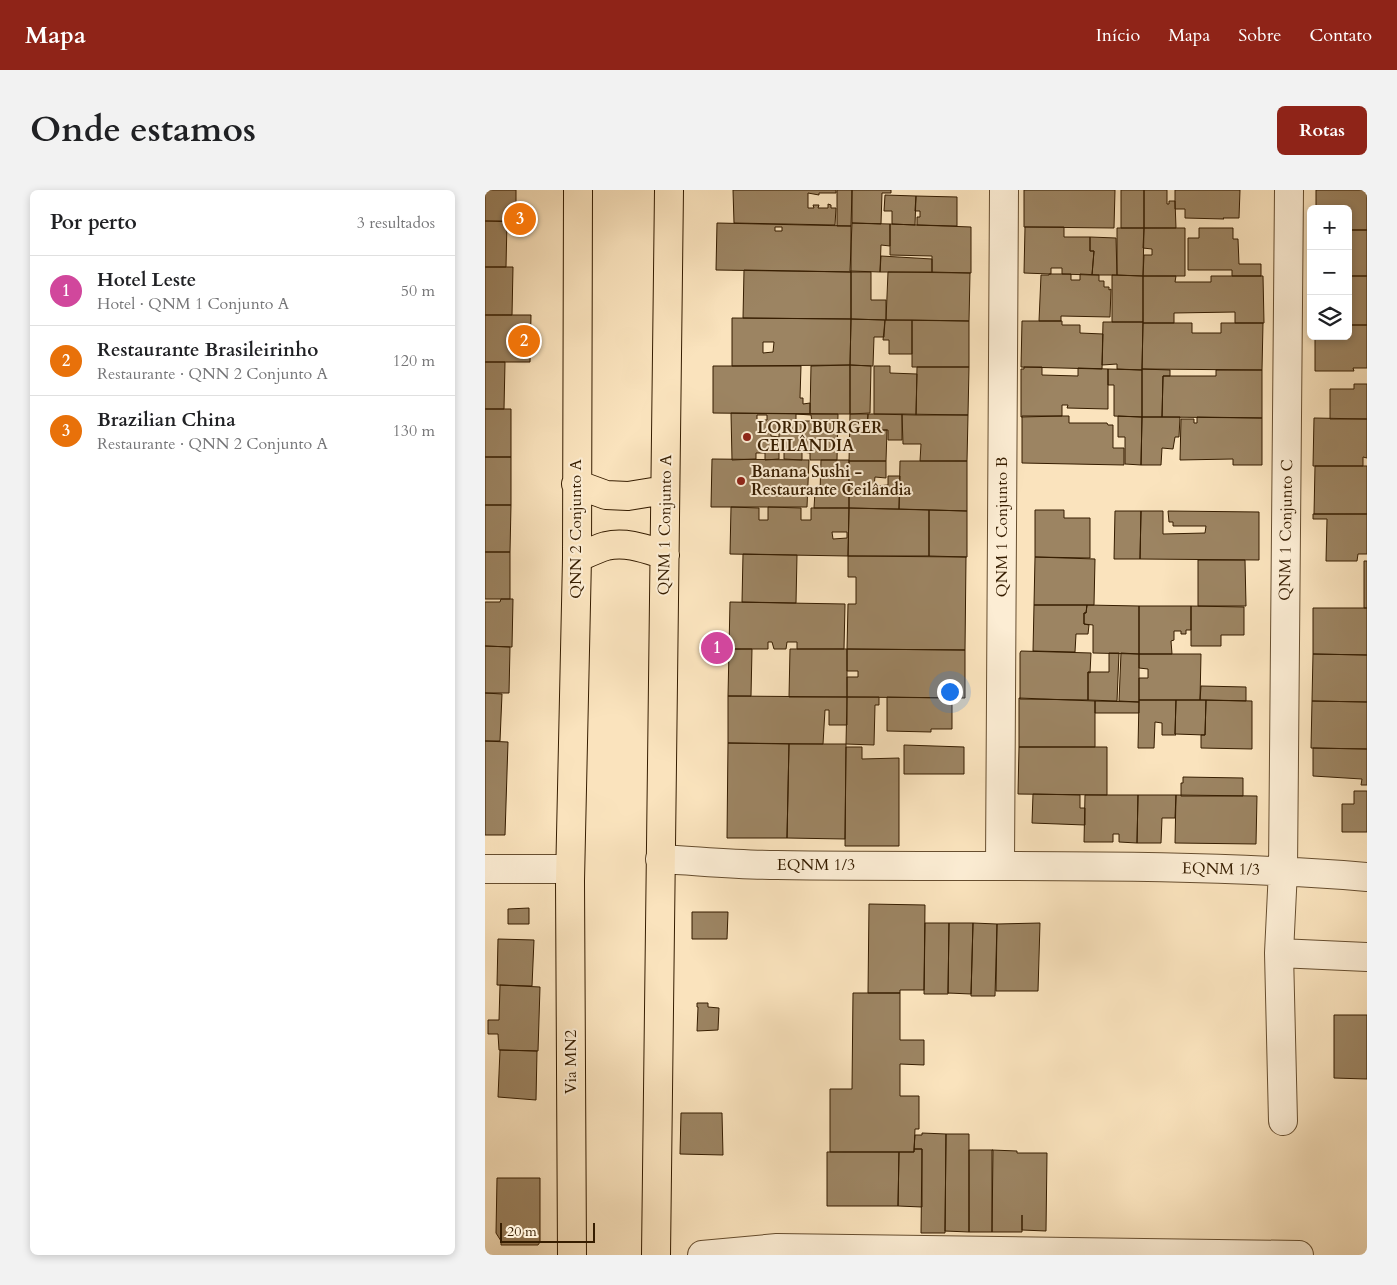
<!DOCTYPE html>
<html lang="pt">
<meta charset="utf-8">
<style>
body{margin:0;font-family:Cardo,serif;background:#f2f2f2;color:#202124}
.controls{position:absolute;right:15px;top:15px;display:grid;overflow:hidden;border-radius:8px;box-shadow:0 2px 8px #0003}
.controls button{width:45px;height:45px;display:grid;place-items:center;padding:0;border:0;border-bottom:1px solid #e0e0e0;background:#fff;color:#202124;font:25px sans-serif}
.scale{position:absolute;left:15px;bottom:12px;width:95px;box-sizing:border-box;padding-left:5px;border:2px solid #361d00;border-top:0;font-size:14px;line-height:18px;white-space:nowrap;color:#361d00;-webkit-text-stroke:4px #fcedd4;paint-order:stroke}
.you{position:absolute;left:464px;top:501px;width:18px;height:18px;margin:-12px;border:4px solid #fff;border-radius:50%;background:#1a73e8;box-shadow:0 0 0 8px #1a73e833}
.badge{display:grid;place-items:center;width:32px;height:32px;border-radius:50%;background:#8f2418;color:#fff;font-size:16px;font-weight:700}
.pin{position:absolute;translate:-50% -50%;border:2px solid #fff;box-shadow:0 1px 5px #0006}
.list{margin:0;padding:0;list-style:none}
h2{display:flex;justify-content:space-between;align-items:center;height:65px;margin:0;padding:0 20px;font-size:21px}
h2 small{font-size:16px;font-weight:400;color:#757577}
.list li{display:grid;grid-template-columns:32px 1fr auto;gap:15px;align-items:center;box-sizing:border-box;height:70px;padding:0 20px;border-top:1px solid #e0e0e0}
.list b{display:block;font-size:19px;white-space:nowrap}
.list p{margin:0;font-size:16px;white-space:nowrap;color:#757577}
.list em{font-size:16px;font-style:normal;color:#757577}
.icon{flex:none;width:28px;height:28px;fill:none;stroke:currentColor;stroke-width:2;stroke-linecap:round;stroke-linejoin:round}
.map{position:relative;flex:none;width:882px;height:1065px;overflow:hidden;border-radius:8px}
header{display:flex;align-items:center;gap:30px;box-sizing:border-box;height:70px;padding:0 25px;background:#8f2418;color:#fff}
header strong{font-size:24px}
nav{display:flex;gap:28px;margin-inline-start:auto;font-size:18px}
.intro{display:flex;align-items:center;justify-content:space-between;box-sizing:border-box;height:120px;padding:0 30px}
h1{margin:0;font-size:35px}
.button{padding:12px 22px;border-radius:8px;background:#8f2418;color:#fff;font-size:18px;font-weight:700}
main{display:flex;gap:30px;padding:0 30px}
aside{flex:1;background:#fff;border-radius:8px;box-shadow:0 2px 8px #0003}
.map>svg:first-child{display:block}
.building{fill:#9c8462;stroke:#361d00;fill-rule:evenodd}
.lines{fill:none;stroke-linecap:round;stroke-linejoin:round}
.minor-casing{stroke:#674e2f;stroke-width:30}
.major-casing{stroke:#361d00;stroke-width:30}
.minor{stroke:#fcedd4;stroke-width:28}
.major{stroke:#fae3bd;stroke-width:28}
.poi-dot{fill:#8f2418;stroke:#fcedd4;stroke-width:2}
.labels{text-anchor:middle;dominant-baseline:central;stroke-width:4;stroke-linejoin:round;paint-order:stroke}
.poi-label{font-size:16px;font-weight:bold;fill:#361d00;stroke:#fcedd4;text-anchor:start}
.street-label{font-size:16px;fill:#361d00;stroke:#fcedd4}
</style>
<header>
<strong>Mapa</strong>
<nav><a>Início</a><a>Mapa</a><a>Sobre</a><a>Contato</a></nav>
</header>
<div class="intro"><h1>Onde estamos</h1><a class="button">Rotas</a></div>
<main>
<aside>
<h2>Por perto<small>3 resultados</small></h2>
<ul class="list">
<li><span class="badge" style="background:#d1479c">1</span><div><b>Hotel Leste</b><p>Hotel · QNM 1 Conjunto A</p></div><em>50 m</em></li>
<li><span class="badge" style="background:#e8710a">2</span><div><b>Restaurante Brasileirinho</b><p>Restaurante · QNN 2 Conjunto A</p></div><em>120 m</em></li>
<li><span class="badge" style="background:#e8710a">3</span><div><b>Brazilian China</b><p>Restaurante · QNN 2 Conjunto A</p></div><em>130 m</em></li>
</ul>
</aside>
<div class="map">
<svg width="882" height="1065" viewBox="0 0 882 1065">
<rect width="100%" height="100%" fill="#fae3bd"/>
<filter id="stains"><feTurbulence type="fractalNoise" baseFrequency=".004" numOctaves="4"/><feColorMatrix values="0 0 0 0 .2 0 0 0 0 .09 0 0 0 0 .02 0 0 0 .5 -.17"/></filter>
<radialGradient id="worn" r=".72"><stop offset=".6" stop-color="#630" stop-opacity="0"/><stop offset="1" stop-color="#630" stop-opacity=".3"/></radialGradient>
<!-- building -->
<path class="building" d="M0 0H31V32L0 31Z
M248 0H351V3H334V5L323 3V18H329L328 15H334L333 18H343V14L346 15V18H351L350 35 249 33Z
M352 0H367L366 36H352Z
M367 0H406V3H397L396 34 367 33Z
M539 0H630L629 38 539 37Z
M636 0H659V38H636Z
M659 0H682V14H684V11H690L691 38H659Z
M690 0H755L754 28H738L739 29 700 28V19H690Z
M831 0H882V40H863V19H831Z
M400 5 431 6 430 35 407 34V21H399Z
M431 6 472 7V36L432 35V27H435V21H430Z
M0 31H22L21 77H0Z
M232 33 366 36V82L231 80ZM290 37H297V41H290Z
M367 33 405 34V56L396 55 395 82 365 81Z
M405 34 486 37V83L447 82V66L405 65Z
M540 37H579V47H605V61H609L607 85 577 84V78H566V84L539 83Z
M632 38H659L658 86 632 85Z
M659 38H700V86H658L659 65H667V59L658 58Z
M714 38H748V49H753L754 74H776V86H747V80H703V48H714Z
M863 40H882V86H863Z
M605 47 631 48 632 85H607L609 61H605Z
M396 66 447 69V82H395Z
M0 77H28L27 125H0Z
M259 80 366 82V129L258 128Z
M366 82H386V110H401V130L366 129Z
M403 82 485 83 484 131 401 130Z
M564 84H586V90H595V84L614 85V91H619V97H624V100L626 99 625 127 576 126V131H554L556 85H564Z
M627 85 658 86V132H627Z
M658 86H691L690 92H726V86H778L779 133H750V122L689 123V133H658Z
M863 86H882V135H863Z
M0 125H46L45 172H0Z
M247 128 366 129 365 175 247 176ZM278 152H289L288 162 278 163Z
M366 129 400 130 399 147H389L388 176 365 175Z
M400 130H427V164H404V150H398Z
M427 130 484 131V177H427Z
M537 131H577V135H595V143L618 144 617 179 536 177Z
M618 132H658L657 180 632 179V174L617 175Z
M658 133H707V143H736V133H778L777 180 657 179Z
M863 135H882V178H868L869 181H830V146H863Z
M0 172H20L19 219H0Z
M365 175 386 176 385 223 365 224Z
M365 175V224H325L326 176Z
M228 176H316L315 208H318V214L325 213V224L228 223Z
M389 176H405V183L432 184 431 225 389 224Z
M432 177H484L483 225H431Z
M539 177H557V185L593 186V178L623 179V219L582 218 583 215H577V226L536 227V179H539Z
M623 179 657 180V227L629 226V195H623Z
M657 179 685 180V186H678L677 227H657Z
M731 180H777V228L677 227 678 186H731Z
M869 194H882V229H845V199H869Z
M0 219H26V267H0Z
M246 223 353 224 352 270H325V263L317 262V270L299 269V262H294V269L280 270V263H271V269L247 270ZM311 224 326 225 327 231H311ZM272 225H282V230H272ZM286 241H294V247L286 246Z
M365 224H383L382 240H402L401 271H364Z
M383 224H417V250H403V240H382Z
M417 224 483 225 482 271H435L436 254H418Z
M537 226H584V233H622L623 235H628V258H639V275L537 273Z
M633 226 657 227 656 275 640 274V247H633Z
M657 227H695L694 247H690L688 259 677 258 676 275H656Z
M712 227 777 228V275H748V269L695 270 696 229H709V233H712Z
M829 228 882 229V268L878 267V276H828Z
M0 267H26V315H0Z
M227 269 324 270 322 317H226Z
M336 270H364V318H329L330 301H335Z
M364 271H401V288L390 287 389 296 403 295V286H415L414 319 364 318Z
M415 271H482V321L414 319Z
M830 276H882V324H829Z
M0 315H26L25 362H0Z
M246 317 274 318V330H283V317L316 318V330H326V318H364L363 366 245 364ZM347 342H362V348L348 349Z
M364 318 444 320V366H363Z
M444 320 482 321V367L444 366Z
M550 320H579V328H605V368L550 367Z
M630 321H656L655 369H629Z
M656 321H678V344L720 343 721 336H688V332H684L683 321 774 322V370L655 369Z
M828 324H882V364H873L872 371H841L842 329H828Z
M0 362H25V409H0Z
M258 364 312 365 311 413 257 412Z
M363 366 481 367 480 460 362 459 363 414H371V387H363Z
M550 367 610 369 609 415H549Z
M713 370H760L761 416H713Z
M879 371H882V418H879Z
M16 409H28L27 457 0 456V412H15Z
M245 412 360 414 359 459H312V452H302L301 459H289L287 452H283V459H244Z
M549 415H602L601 423H599V434L604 435 603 444H591L590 462 548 461Z
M602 415 654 416V464L608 463V435L599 434V423H601Z
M654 416H706V440H701V444H696V441H689V450L686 451 687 464H654Z
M706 416 759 417V445H736V456H706Z
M828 418H882V465L828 464Z
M0 456 25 457 24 503H0Z
M244 459H267L266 506H243Z
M305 459H362V507H304Z
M362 459 480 460V508L362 507V487H373V481H362Z
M536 461 606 463 605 483 603 482V510L535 509V463Z
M624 463H634L632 511 603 510V482H624Z
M636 463 654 464V512L634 511Z
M654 464H716L715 510H654V488H663V479L654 478Z
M828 464 882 465V512L827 511Z
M716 496 761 497V511L715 510Z
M0 503 17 504 15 551H0Z
M243 506 362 507V535H344V520H340L338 554 243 553Z
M362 507H394V515H390L389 555 361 554Z
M402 507 467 508V539H446V542L402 541Z
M534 508 610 511V557H534Z
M654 510H691L690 544 691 545H677V533L670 532 669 558H653Z
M691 510H721L720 545 690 544Z
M721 510 767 511V559L716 558V545H720Z
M610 511 654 512V523H610Z
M827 511 882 512V559L826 558Z
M0 551 23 552 20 645H0Z
M243 553 304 554 302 648H242Z
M304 554H361L360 649 302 648Z
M419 555 479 557V584H419Z
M361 557H377V569L414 568V656H360Z
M534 557H622V605L533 604Z
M828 558 882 559V595H876L877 589 828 586Z
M698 587 758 588V606H696V593H698Z
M869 601H882V642H857V614H869Z
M548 604 595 605V618H600V635L547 633Z
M600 605H653L652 653 634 652V644H628V652H599Z
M653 605H691L690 628H677L676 653H652Z
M691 605 772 606 771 654 690 653Z
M384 714 440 715 439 800H415V803H383Z
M44 718V734H23V719Z
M207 722H243L242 749H207Z
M440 733H464L463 804H439Z
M464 733H488L486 804 463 803Z
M488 733 512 734 510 806H486Z
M555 733 553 801H511L512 734Z
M13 749 49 750 47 796 12 795Z
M15 795 55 797 53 861 14 860 13 844H3V830H14Z
M368 803H415V850H439V875L415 874V906H434V939H430L429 962H345V899H367Z
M212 813H223V817L234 818 233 840 212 841 213 817H212Z
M849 825H882V889L849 888Z
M15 860 52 861 51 910 13 907Z
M196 923H237L238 965 195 964Z
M437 943 461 944 460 1043H436L437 959H429L430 945H437Z
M461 944H484V1042L460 1041Z
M429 959H437V1017L413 1016 414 962H429Z
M484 960H508L507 1042H484Z
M507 960 532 961V963H562L561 1041 537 1040V1025V1042H507Z
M342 962H414L413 1016H342Z
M12 988H55V1052L53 1055H16V1051L11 1043Z"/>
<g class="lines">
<defs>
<path id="minor" d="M804 0 798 680 794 763 882 767
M175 669C214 671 253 675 292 675 489 678 686 671 882 687
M515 675 519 0
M0 679H85
M794 763 798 931
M217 1065 292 1058 814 1065"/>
<path id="major" d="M91 294 121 305 143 306 180 300
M92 368C101 364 111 359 121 356 141 351 161 359 180 365
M87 1065 85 691 92 368 93 0
M171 1065 184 0"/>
</defs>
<!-- minor casing -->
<use href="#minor" class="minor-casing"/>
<!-- major casing -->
<use href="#major" class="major-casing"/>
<!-- minor -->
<use href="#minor" class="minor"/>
<!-- major -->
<use href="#major" class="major"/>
</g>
<!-- markers -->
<g class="poi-dot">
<circle cx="262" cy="247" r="5"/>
<circle cx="256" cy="291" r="5"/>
</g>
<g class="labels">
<!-- poi labels -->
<g class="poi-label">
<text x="272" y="238">LORD BURGER<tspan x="272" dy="18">CEILÂNDIA</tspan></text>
<text x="266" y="282">Banana Sushi -<tspan x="266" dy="18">Restaurante Ceilândia</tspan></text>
</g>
<!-- street labels -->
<g class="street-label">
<text transform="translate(180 335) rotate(-89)">QNM 1 Conjunto A</text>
<text transform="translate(517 337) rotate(-90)">QNM 1 Conjunto B</text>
<text transform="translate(91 339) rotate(-90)">QNN 2 Conjunto A</text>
<text transform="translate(801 340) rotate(-89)">QNM 1 Conjunto C</text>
<text x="331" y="675">EQNM 1/3</text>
<text transform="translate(736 679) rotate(1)">EQNM 1/3</text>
<text transform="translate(86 872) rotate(-90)">Via MN2</text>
</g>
</g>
<rect width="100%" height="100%" filter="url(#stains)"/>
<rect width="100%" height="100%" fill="url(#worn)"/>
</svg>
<div class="controls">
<button>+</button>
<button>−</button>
<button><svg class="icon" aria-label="layers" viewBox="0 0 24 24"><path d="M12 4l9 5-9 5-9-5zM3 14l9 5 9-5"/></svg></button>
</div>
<div class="scale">20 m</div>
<div class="you"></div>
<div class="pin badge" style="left:232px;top:458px;background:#d1479c">1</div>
<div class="pin badge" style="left:39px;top:151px;background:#e8710a">2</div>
<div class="pin badge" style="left:35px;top:29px;background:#e8710a">3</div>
</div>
</main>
